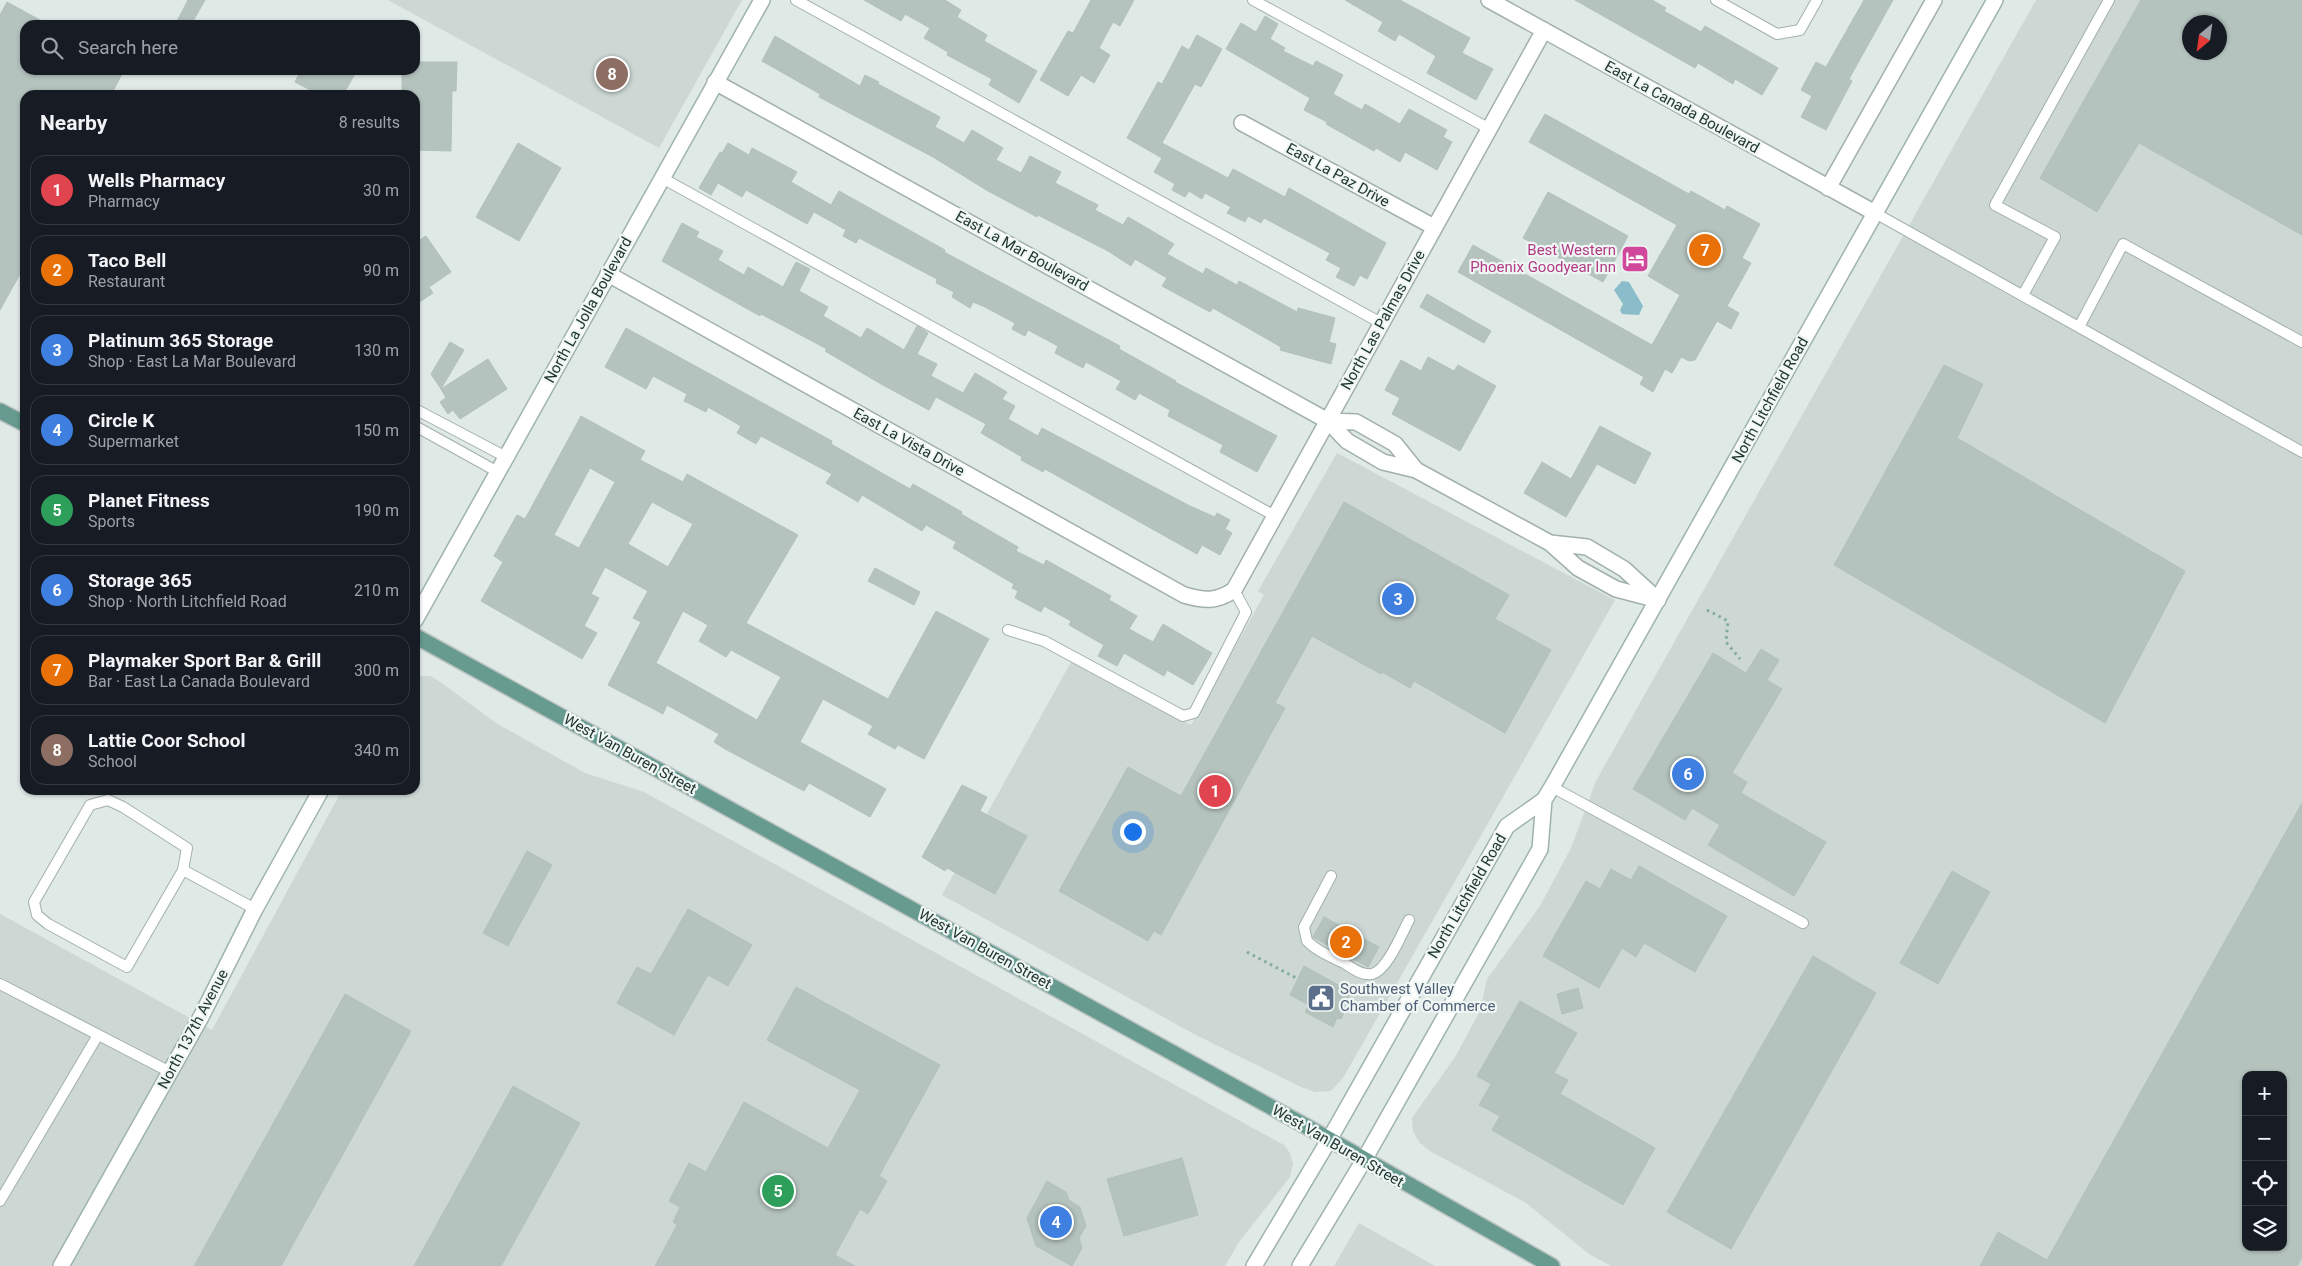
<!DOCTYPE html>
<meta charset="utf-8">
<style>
body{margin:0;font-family:Roboto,sans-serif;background:#242831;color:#f1f3f6}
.controls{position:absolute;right:15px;bottom:15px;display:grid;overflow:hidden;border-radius:10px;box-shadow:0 1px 4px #0004}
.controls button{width:45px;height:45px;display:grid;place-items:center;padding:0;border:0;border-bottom:1px solid #363941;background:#171b24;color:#f1f3f6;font:25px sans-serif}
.compass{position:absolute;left:2182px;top:15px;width:45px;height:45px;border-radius:50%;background:#171b24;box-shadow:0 1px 4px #0004;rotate:209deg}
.you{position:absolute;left:1132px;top:831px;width:18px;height:18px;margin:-12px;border:4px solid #fff;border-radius:50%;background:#1a73e8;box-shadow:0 0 0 8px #1a73e833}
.badge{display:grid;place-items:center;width:32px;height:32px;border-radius:50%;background:#e68860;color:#fff;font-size:16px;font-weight:700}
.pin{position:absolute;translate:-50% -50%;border:2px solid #fff;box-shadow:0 1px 5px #0006}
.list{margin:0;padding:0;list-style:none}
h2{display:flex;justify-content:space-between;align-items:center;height:65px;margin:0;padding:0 20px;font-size:21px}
h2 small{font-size:16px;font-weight:400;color:#9ea1a6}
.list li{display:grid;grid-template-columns:32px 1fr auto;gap:15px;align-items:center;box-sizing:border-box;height:70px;margin:0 10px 10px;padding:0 10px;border:1px solid #363941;border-radius:15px}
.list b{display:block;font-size:19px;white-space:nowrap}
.list p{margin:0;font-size:16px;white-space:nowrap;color:#9ea1a6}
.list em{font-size:16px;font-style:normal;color:#9ea1a6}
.icon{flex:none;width:28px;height:28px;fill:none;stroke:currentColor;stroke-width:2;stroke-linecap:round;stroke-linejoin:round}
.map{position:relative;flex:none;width:2302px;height:1266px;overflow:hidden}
.search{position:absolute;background:#171b24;box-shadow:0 1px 4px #0004;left:20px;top:20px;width:400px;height:55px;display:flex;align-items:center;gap:12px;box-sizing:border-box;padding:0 18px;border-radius:15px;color:#9ea1a6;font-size:19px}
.panel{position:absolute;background:#171b24;box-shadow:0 1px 4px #0004;left:20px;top:90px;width:400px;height:705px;border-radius:15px}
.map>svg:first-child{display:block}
.built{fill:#cdd8d4;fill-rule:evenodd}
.water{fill:#8abcca}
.building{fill:#b4c3be;stroke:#b2c1bc;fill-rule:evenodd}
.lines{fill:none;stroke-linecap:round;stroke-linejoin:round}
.lane-casing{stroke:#a2b0ac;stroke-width:12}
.street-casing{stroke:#a2b0ac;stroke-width:18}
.secondary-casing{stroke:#9fb3ad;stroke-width:18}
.primary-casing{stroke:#bcc3c2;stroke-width:18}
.path{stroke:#82aa9f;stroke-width:3;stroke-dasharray:2.5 4;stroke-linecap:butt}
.lane{stroke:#fff;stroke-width:10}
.street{stroke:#fff;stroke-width:15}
.secondary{stroke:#fff;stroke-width:15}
.primary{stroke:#679b90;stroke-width:15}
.labels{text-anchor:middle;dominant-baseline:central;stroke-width:4.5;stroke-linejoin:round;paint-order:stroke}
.street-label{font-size:15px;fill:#213732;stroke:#eff6f3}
.hotel-label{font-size:15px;fill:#b23c85;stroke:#eff6f3;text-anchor:end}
.service-label{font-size:15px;fill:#4e5e75;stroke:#eff6f3;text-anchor:start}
</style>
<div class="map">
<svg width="2302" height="1266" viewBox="0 0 2302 1266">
<rect width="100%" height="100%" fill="#dfe9e5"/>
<!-- built -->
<path class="built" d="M388 0H742L659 148Z
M2036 0H2302V1266H1611L1589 1254 1526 1203 1430 1151 1419 1142 1413 1131 1412 1118 1455 1057 1480 1011 1487 979 1540 906 1571 848 1596 781ZM2190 22H2220V52H2190ZM2246 1075H2283V1247H2246Z
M1337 453 1615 600 1343 1078 1331 1091 1315 1092 1301 1087 1194 1034 942 895 1071 662 1191 725 1264 595 1258 591Z
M415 676H430L439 681 496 723 585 773 644 792 1284 1145 1290 1153 1293 1164 1290 1177 1239 1242 1225 1266H0V914L212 1030 342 790H415Z
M1359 1223 1435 1266H1334Z"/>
<!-- water -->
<path class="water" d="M1622 281 1629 282 1643 306 1639 315 1622 314 1620 310 1623 304 1614 290Z"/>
<!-- building -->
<path class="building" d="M188 0H205L191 25H175Z
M864 0H945L961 10 957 17 987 35 984 41 1037 71 1019 103 989 85 992 79 947 55 948 52 924 38 930 28 905 14 901 21Z
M1091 0H1134L1120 26 1113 22 1099 48 1110 55 1094 83 1081 75 1068 96 1040 80 1068 31 1073 33Z
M1345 0H1400L1470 38 1462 53 1493 69 1476 100 1427 73 1436 56 1399 34 1395 41 1378 31 1383 22Z
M1575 0H1652L1666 8 1664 11 1701 32 1705 26 1778 68 1762 95 1735 79 1733 84 1698 63 1695 68Z
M1864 0H1893L1849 79 1852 81 1826 130 1801 117 1812 96 1801 90 1816 62 1826 67Z
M2141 0H2302V235L2139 143 2097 212 2040 178ZM2190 22H2220V52H2190Z
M7 2 49 25H25V70H124L111 95H25V265L0 310V15Z
M1265 16 1278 24 1270 39 1285 48 1283 51 1313 66 1316 61 1343 75 1333 94 1362 110 1365 104 1400 124 1409 109 1447 130 1443 137 1452 142 1437 170 1405 152 1400 162 1376 148 1374 151 1326 124 1327 122 1304 110 1310 98 1226 49 1241 23 1256 32Z
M1197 35 1222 49 1201 87 1195 84 1162 143 1228 178 1233 169 1285 197 1289 188 1386 243 1367 279 1360 275 1354 286 1336 277 1341 268 1326 260 1330 253 1264 218 1261 223 1248 216 1245 222 1227 213 1231 207 1205 193 1202 199 1189 191 1185 197 1172 190 1175 184 1154 172 1162 158 1127 138 1158 82 1162 84 1182 46 1189 50Z
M775 36 860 86 865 75 879 82 878 84 940 117 935 127 964 143 972 130 1003 148 996 160 1021 173 1030 156 1061 172 1055 183 1098 205 1095 210 1123 225 1128 217 1174 244 1167 254 1203 274 1206 268 1237 285 1239 281 1297 312 1298 308 1335 318 1329 342 1336 344 1331 364 1280 350 1281 347 1213 308 1210 312 1162 286 1167 278 1135 259 1131 266 1108 251 1038 215 1037 217 988 191 933 157 819 97 820 94 762 61Z
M415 62H457L456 91H452L451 151 415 150V92H402V70H415Z
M301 70H357L343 95H320L295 82Z
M1545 114 1689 194 1691 191 1725 210 1727 206 1760 224 1742 258 1751 263 1727 306 1739 313 1731 329 1717 321 1695 360 1689 361 1681 357 1672 373 1665 369 1653 392 1640 384 1644 377 1458 272 1473 245 1652 345 1680 295 1648 276 1677 225 1529 142Z
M518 143 561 168 519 241 476 217Z
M728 143 749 155 752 148 797 172 791 182 831 205 839 191 945 250 944 252 1120 346 1119 349 1176 381 1175 382 1277 436 1257 472 1220 452 1223 445 1168 416 1170 410 1139 393 1135 400 1116 389 1121 381 1086 362 1083 368 1055 353 1058 346 1028 330 1025 336 1012 329 1015 323 985 307 973 302 970 308 952 297 954 292 936 283 937 279 859 238 856 243 843 236 846 230 814 212 807 224 746 190 742 197 718 183 711 195 699 188 720 152 722 153Z
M1548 192 1628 236 1603 282 1523 238Z
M682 223 699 232 696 237 723 251 718 260 744 275 748 267 783 287 796 262 810 269 799 291 828 307 823 316 861 338 867 328 904 350 917 326 928 333 917 354 937 364 931 376 963 393 975 373 1007 392 1002 399 1015 406 1008 419 1038 436 1042 428 1190 506 1215 517 1217 513 1230 520 1225 529 1232 533 1220 555 1202 545 1197 554 1045 469 1043 472 1021 460 1022 457 981 433 986 424 936 397 929 410 881 384 825 351 827 349 761 314 760 316 662 261Z
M426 236 451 272 429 287 433 293 415 305V243Z
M1427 294 1491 331 1484 343 1420 307Z
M626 328 832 441 831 444 910 489 913 484 962 512 961 514 1018 547 1016 551 1044 565 1046 560 1111 596 1109 600 1137 616 1129 629 1153 642 1163 624 1212 653 1193 685 1167 670 1164 676 1124 653 1117 666 1098 656 1104 645 1069 625 1071 621 1044 606 1041 612 1015 598 1018 591 1012 588 1014 584 953 548 956 542 926 525 922 531 862 495 858 502 826 483 832 474 761 436 756 444 737 433 741 426 708 407 706 412 684 401 687 394 653 376 646 389 605 367Z
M450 342 464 350 441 389 431 374Z
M1428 357 1454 371 1458 365 1496 386 1460 451 1392 414 1400 398 1385 390 1401 360 1421 371Z
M488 359 507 389 460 419 453 410 448 414 440 402 446 398 441 389Z
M1944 365 1983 384 1957 438 2185 571 2105 723 1834 565Z
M581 416 645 451 640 460 683 482 687 474 798 535 746 623 888 699 936 611 989 639 924 759 898 745 895 749 868 734 873 726 823 699 800 742 886 789 870 817 809 783 804 791 725 749 714 742 719 734 667 705 663 714 608 685 641 622 633 618 648 591 605 567 591 594 599 598 584 626 597 633 582 659 481 601 503 562 494 556 517 515 525 519ZM590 468 615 482 579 548 554 535ZM652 502 693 524 668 567 628 544ZM683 611 708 625 699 641 726 657 731 650 781 677 757 720 656 663Z
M1600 426 1651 453 1635 484 1597 464 1566 517 1524 493 1542 462 1571 479Z
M1344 502 1509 595 1495 619 1551 650 1505 733 1414 681 1410 688 1382 672 1381 674 1312 636 1275 703 1285 708 1161 935 1154 931 1148 941 1059 891 1128 767 1181 796Z
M875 568 920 592 914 605 868 581Z
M1761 649 1779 660 1767 680 1782 689 1732 773 1747 782 1741 793 1826 842 1794 896 1708 845 1720 825 1692 808 1685 820 1633 789 1713 653 1746 673Z
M962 785 987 797 980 811 1027 836 995 894 947 868 945 871 922 857Z
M2302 803V1257L2297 1266H1980L1998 1232 2047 1260ZM2246 1075H2283V1247H2246Z
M527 851 552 865 508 946 483 933Z
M1639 866 1727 916 1695 972 1644 943 1636 957 1622 948 1599 988 1543 956 1586 881 1600 889 1611 869 1631 880Z
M1952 871 1990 892 1938 984 1900 963Z
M688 909 752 945 728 986 708 975 674 1035 617 1003 637 967 651 974Z
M1324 917 1379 947 1368 967 1313 937Z
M1813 956 1876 993 1731 1249 1667 1212Z
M1304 966 1351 992 1346 1001 1349 1002 1341 1019 1337 1018 1333 1027 1305 1012 1309 1005 1290 995Z
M796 987 940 1065 879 1176 887 1181 868 1214 860 1209 835 1255 855 1266H655L677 1225 673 1222 680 1207 669 1201 689 1163 706 1172 744 1102 828 1148 860 1090 767 1040Z
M1578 988 1583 1008 1562 1014 1557 994Z
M345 994 411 1031 281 1266H194Z
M1520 1001 1577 1033 1554 1073 1568 1080 1560 1094 1655 1148 1623 1205 1492 1130 1500 1116 1479 1105 1491 1084 1477 1076Z
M513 1086 580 1123 501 1266H414Z
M1182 1158 1198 1215 1124 1236 1107 1179Z
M1047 1181 1066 1192 1069 1200 1080 1207 1086 1226 1079 1238 1082 1248 1072 1266 1036 1246 1027 1218Z"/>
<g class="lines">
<defs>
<path id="lane" d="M796 0 1381 323
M1253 0 1488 128
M1716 0 1777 34 1800 30 1817 0
M662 178 1275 516
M1875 213 2302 452
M2023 295 2055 237 1995 205 2109 0
M2079 327 2123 244 2302 342
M415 409 506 457
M415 426 498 472
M1008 630 1044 641 1183 716 1194 713 1246 612 1234 590
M1552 787 1803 923
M183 870 127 967 48 924 37 915 34 902 90 805 108 800 123 807 187 848 183 870 255 909
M1331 876 1304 927 1307 941C1317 951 1331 957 1344 963 1352 968 1362 976 1372 974 1387 971 1402 933 1409 920
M0 984 170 1072
M0 1201 98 1035"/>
<path id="street" d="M1489 0 1875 213
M715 82 1328 421 1347 441 1383 462 1416 470 1550 543 1578 568 1616 589 1658 600
M1242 123 1434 227
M1828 188 1934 0
M608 274 1184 595C1205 601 1216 602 1234 590L1544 30
M1328 421 1356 422 1395 444 1416 470
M1550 543 1587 547 1624 569 1658 600"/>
<path id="secondary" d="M415 620 762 0
M61 1266 202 1015 255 909 321 790
M1254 1266 1329 1140 1507 826 1544 800 1552 787 1995 0
M1300 1266 1364 1160 1540 849 1544 800"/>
<path id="primary" d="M0 411 25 424
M415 636 1311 1129 1552 1266"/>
</defs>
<!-- lane casing -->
<use href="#lane" class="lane-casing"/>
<!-- street casing -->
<use href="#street" class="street-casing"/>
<!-- secondary casing -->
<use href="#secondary" class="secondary-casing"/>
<!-- primary casing -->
<use href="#primary" class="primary-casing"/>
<!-- path -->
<path class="path" d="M1707 610 1728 621 1726 642 1740 659
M1247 952 1298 979"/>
<!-- lane -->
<use href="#lane" class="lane"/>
<!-- street -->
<use href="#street" class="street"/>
<!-- secondary -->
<use href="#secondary" class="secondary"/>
<!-- primary -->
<use href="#primary" class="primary"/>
</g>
<!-- icons -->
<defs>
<symbol id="hotel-square" viewBox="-11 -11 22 22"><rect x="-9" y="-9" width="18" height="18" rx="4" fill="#d1479c" stroke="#eff6f3"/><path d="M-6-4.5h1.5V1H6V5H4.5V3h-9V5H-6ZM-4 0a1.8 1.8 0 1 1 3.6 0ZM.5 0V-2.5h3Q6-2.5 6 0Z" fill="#fff"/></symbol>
<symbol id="civic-square" viewBox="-11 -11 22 22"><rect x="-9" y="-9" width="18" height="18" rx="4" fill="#5c6f8a" stroke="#eff6f3"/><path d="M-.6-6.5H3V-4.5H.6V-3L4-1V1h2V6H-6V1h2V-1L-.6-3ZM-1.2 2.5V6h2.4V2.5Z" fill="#fff"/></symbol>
</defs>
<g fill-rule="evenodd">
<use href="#hotel-square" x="1619" y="243" width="32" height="32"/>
<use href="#civic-square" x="1305" y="982" width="32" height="32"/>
</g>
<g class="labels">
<!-- street labels -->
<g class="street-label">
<text transform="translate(1682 107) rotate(29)">East La Canada Boulevard</text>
<text transform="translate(1338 175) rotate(29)">East La Paz Drive</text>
<text transform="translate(1022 251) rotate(29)">East La Mar Boulevard</text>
<text transform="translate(588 310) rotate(-61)">North La Jolla Boulevard</text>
<text transform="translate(1383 320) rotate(-61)">North Las Palmas Drive</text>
<text transform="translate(1770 400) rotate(-61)">North Litchfield Road</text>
<text transform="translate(909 442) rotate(29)">East La Vista Drive</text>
<text transform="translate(630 754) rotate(29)">West Van Buren Street</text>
<text transform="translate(1467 896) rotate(-60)">North Litchfield Road</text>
<text transform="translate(985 949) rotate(29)">West Van Buren Street</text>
<text transform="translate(193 1029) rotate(-62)">North 137th Avenue</text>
<text transform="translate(1338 1146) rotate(30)">West Van Buren Street</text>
</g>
<!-- hotel labels -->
<g class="hotel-label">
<text x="1616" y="250">Best Western<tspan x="1616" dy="17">Phoenix Goodyear Inn</tspan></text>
</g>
<!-- service labels -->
<g class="service-label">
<text x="1340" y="989">Southwest Valley<tspan x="1340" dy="17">Chamber of Commerce</tspan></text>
</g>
</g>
</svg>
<div class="controls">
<button>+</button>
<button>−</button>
<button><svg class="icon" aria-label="locate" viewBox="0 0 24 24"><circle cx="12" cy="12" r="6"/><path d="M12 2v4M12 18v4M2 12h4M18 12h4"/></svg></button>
<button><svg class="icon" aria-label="layers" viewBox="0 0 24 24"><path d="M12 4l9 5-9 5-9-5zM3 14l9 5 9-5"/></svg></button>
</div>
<svg class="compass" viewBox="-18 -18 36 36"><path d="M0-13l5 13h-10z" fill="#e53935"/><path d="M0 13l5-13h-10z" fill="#9ea1a6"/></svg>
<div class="you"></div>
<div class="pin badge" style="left:1215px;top:791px;background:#e0444e">1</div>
<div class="pin badge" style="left:1346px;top:942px;background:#e8710a">2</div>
<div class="pin badge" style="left:1398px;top:599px;background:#3f7fe0">3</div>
<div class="pin badge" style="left:1056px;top:1222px;background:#3f7fe0">4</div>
<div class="pin badge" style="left:778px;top:1191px;background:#2e9e5b">5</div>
<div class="pin badge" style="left:1688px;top:774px;background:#3f7fe0">6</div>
<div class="pin badge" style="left:1705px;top:250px;background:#e8710a">7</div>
<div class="pin badge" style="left:612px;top:74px;background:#8d6e63">8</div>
<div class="search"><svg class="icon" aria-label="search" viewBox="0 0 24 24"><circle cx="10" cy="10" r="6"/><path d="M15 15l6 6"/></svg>Search here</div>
<section class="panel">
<h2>Nearby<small>8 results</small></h2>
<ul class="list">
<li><span class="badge" style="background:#e0444e">1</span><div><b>Wells Pharmacy</b><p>Pharmacy</p></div><em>30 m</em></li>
<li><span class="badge" style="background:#e8710a">2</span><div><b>Taco Bell</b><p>Restaurant</p></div><em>90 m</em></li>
<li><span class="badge" style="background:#3f7fe0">3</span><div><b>Platinum 365 Storage</b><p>Shop · East La Mar Boulevard</p></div><em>130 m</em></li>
<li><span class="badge" style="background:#3f7fe0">4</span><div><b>Circle K</b><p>Supermarket</p></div><em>150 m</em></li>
<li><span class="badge" style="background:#2e9e5b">5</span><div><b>Planet Fitness</b><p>Sports</p></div><em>190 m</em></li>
<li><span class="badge" style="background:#3f7fe0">6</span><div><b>Storage 365</b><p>Shop · North Litchfield Road</p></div><em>210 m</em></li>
<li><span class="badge" style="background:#e8710a">7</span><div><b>Playmaker Sport Bar &amp; Grill</b><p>Bar · East La Canada Boulevard</p></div><em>300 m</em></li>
<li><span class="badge" style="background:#8d6e63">8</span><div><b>Lattie Coor School</b><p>School</p></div><em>340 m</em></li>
</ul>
</section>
</div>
